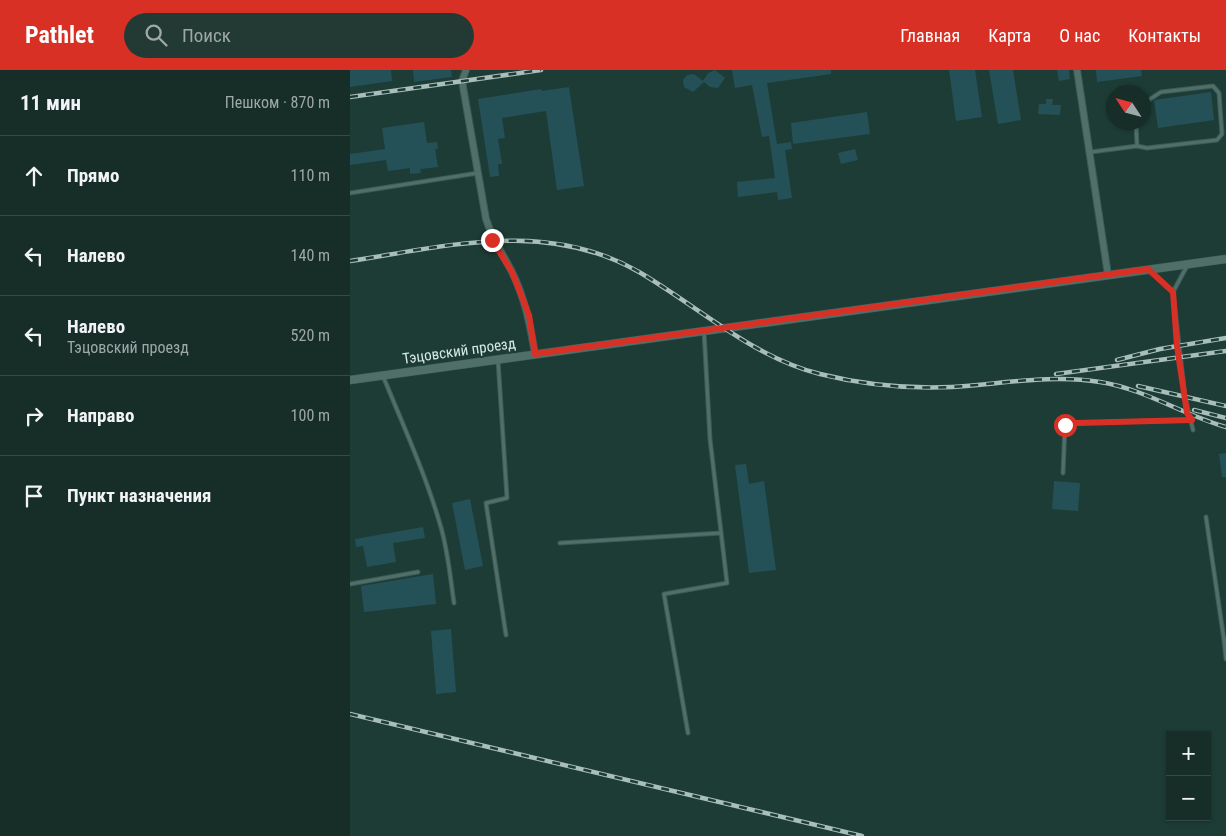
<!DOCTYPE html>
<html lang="ru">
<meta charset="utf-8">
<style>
body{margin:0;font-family:"Roboto Condensed",sans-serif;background:#233934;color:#f1f3f6}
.controls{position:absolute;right:15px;bottom:15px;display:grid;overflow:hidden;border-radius:0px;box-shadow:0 1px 4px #0004}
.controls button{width:45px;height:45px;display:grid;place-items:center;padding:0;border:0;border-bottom:1px solid #354945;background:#162d28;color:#f1f3f6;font:25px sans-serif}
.compass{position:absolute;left:756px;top:15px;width:45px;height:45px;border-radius:50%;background:#162d28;box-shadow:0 1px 4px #0004;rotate:306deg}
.stop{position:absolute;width:15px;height:15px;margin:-11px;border:4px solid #d93025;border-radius:50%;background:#fff}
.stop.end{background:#d93025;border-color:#fff;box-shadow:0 1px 5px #0008}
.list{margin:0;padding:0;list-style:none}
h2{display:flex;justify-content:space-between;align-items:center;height:65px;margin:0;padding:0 20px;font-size:21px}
h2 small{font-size:16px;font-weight:400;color:#9ea8a8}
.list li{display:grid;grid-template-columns:32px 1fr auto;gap:15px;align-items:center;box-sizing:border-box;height:80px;padding:0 20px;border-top:1px solid #354945}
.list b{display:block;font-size:19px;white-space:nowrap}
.list p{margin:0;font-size:16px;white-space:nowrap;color:#9ea8a8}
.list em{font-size:16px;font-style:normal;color:#9ea8a8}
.icon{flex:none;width:28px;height:28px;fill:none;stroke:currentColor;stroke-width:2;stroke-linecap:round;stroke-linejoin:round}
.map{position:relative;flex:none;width:876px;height:766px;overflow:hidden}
header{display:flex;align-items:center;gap:30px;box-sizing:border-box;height:70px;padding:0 25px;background:#d93025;color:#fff}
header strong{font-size:24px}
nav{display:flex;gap:28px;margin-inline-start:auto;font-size:18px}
.search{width:350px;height:45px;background:#233934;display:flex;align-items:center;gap:12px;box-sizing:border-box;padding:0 18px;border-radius:28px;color:#9ea8a8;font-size:19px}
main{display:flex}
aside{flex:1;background:#162d28}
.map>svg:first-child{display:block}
.building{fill:#245157}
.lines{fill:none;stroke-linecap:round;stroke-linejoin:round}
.service-casing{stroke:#3e5a56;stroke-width:5}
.minor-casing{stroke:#3e5a56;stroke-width:8}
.tertiary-casing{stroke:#3e5a56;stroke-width:9}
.service{stroke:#506f69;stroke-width:3}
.minor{stroke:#506f69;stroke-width:6}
.tertiary{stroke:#506f69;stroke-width:8}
.rail-casing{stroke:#a9beba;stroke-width:4.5}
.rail{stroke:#1d3c36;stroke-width:2.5;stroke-dasharray:8;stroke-linecap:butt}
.route{stroke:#d93025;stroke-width:6}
.labels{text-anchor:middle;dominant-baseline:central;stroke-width:4;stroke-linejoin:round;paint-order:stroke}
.street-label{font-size:15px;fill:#d7e9e5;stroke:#1d3c36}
</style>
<header>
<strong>Pathlet</strong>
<div class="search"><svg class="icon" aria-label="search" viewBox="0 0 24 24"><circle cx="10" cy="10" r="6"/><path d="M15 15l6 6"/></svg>Поиск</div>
<nav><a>Главная</a><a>Карта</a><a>О нас</a><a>Контакты</a></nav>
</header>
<main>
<aside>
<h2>11 мин<small>Пешком · 870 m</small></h2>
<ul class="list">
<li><svg class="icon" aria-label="ahead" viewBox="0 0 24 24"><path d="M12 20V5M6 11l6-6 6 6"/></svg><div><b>Прямо</b></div><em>110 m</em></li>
<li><svg class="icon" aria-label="left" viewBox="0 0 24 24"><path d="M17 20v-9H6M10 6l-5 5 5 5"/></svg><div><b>Налево</b></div><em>140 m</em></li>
<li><svg class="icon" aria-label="left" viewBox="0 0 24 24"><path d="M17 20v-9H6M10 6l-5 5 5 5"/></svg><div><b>Налево</b><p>Тэцовский проезд</p></div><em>520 m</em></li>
<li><svg class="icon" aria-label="right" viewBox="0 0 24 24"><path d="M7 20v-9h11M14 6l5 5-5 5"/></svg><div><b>Направо</b></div><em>100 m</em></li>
<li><svg class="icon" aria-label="arrive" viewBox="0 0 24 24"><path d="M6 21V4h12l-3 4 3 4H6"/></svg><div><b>Пункт назначения</b></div></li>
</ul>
</aside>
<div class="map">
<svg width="876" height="766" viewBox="0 0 876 766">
<rect width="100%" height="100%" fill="#1d3c36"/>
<!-- building -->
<path class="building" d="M0 0H41L42 11 0 17Z
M63 0H101L102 7 64 12Z
M365 0 375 8 368 18 360 17 354 12 343 22 334 17 333 10 337 5 344 4 353 11 358 3Z
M382 0H481V4L417 13 427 74 441 72 442 79 435 80 442 128 428 130 427 122 388 127 387 112 425 108 419 66 412 67 402 15 385 18Z
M599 0H625L632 47 606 51Z
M639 0H663L671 50 648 54Z
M707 0H719L720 9 709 11Z
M746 0H791L792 6 747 12Z
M219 17 234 116 207 120 196 41 152 48 155 68 148 69 152 94H148L149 106 140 107 128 29 191 19 192 21Z
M861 22 864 50 808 58 804 30Z
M696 29H703L702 35H711L710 45 688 44 689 34H696Z
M517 42 520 64 443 74 441 53Z
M74 52 77 73 87 72 88 79H85L88 97 70 99 71 103 60 104V98L38 101 36 90 0 95V84L35 79 32 58Z
M505 79 508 90 491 94 488 83Z
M876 383V407H872L869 384Z
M396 394 399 414 414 411 426 500 399 503 385 395Z
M704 411 730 413 728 441 702 439Z
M120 429 133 496 115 500 102 433Z
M73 457 75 468 43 473 46 492 17 497 13 476 6 477 5 469Z
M83 504 86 534 14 542 11 516Z
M101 559 106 622 86 624 81 561Z"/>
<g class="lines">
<defs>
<path id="service" d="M786 52 787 76
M741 82 787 76 797 78 867 70 872 64 869 23 863 16 811 22 794 33
M0 123 128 103
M837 196 823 222 835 327 843 360
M799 200 823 222
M148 290 157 428 136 433 156 565
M33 306C53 355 75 403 90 454 98 480 100 506 104 533
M713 403 715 355 726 353 841 350
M856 447 874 570H876
M210 473 371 463
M0 514 68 502
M874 570 876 589
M338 663 314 524 377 513 360 369 354 261"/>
<path id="minor" d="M116 0 112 11 136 149C143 171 152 182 162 202 175 228 180 255 185 284
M727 0 758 205"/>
<path id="tertiary" d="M0 310 876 189"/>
</defs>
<!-- service casing -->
<use href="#service" class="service-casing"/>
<!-- minor casing -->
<use href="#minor" class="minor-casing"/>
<!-- tertiary casing -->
<use href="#tertiary" class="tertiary-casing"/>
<!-- service -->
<use href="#service" class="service"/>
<!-- minor -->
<use href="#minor" class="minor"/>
<!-- tertiary -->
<use href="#tertiary" class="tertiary"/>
<defs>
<path id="rail" d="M0 27 191 0
M0 191C98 176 197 149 289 202 349 237 402 287 470 304 514 315 557 319 602 317 651 314 701 304 750 312 795 319 833 345 876 357
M767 290 810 279 876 268
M706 304 876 281
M788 316 876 336
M844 340 876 348
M0 644 512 766"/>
</defs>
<!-- rail casing -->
<use href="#rail" class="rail-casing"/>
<!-- rail -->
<use href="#rail" class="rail"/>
</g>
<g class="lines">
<!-- route -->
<path class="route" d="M142 170 162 202 179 245 185 284 798 199 823 222 827 276 837 343 842 350 726 353 715 355"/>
</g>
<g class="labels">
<!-- street labels -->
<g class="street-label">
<text transform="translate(109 281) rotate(-8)">Тэцовский проезд</text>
</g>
</g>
</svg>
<div class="controls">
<button>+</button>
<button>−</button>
</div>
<svg class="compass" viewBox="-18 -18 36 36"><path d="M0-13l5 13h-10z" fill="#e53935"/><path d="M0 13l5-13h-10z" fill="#9ea8a8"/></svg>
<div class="stop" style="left:715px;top:355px"></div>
<div class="stop end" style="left:142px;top:170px"></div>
</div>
</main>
